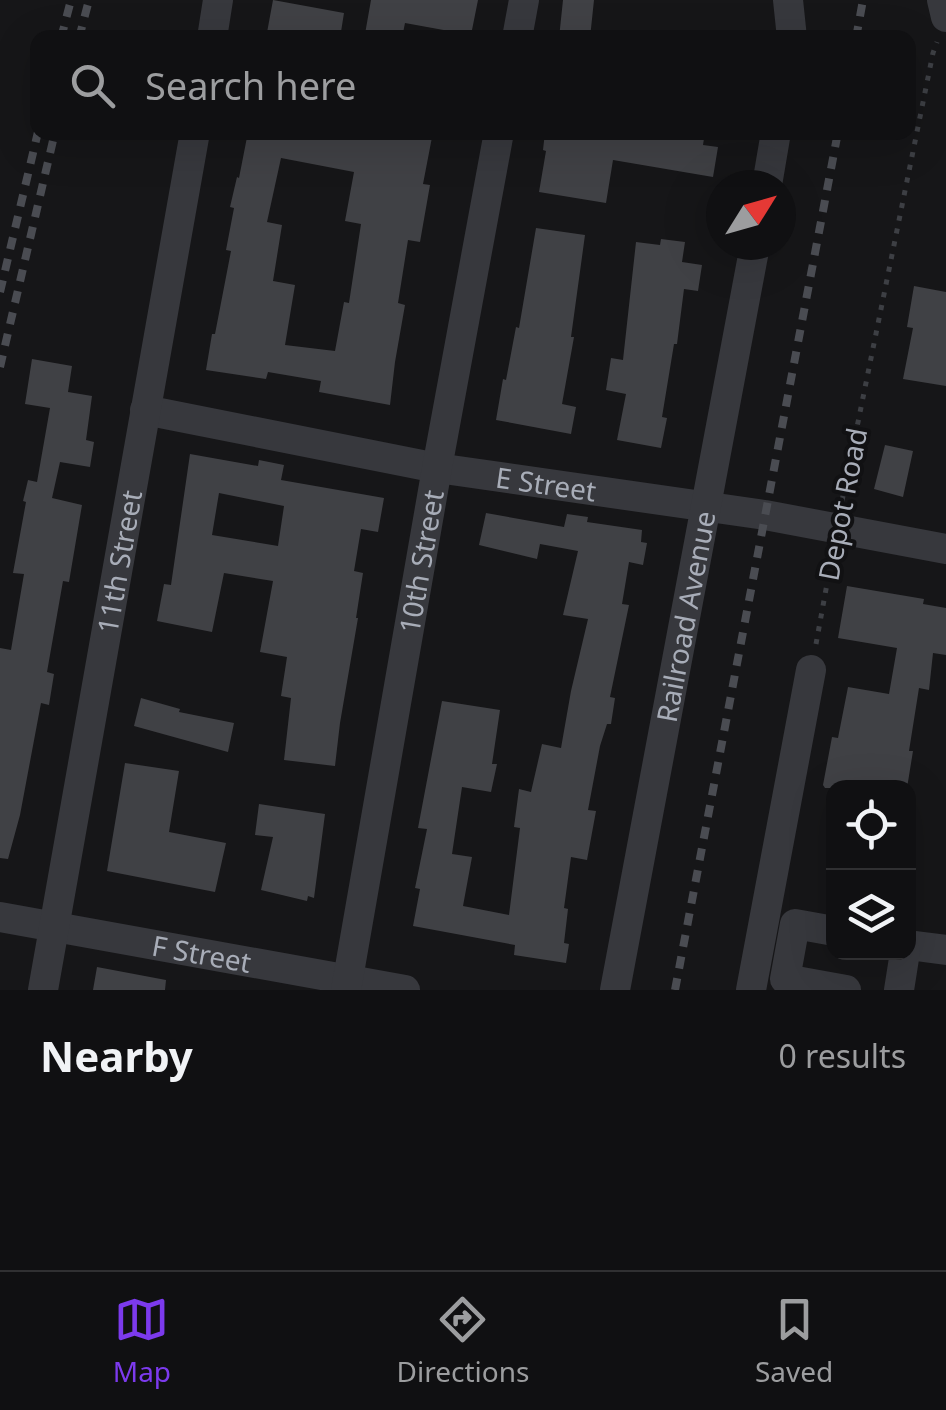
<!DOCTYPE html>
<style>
body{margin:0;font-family:"Noto Sans",sans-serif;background:#19191b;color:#f1f3f6}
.controls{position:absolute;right:30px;bottom:30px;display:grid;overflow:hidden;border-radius:20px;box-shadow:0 10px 40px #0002}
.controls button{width:90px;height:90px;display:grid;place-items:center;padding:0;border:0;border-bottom:2px solid #303032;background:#101012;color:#f1f3f6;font:50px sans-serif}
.compass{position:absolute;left:706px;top:170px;width:90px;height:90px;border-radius:50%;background:#101012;box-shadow:0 10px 40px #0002;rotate:53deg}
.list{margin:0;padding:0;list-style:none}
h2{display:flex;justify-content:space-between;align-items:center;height:130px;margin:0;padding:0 40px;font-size:42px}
h2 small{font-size:32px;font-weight:400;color:#9c9d9f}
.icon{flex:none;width:55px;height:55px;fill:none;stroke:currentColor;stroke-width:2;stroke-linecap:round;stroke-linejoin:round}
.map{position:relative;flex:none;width:946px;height:990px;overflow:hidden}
.search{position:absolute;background:#101012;box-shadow:0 10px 40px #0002;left:30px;right:30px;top:30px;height:110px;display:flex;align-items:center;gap:25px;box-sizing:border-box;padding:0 35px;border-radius:20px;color:#9c9d9f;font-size:38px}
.sheet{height:280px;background:#101012}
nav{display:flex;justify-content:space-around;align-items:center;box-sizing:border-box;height:140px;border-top:2px solid #303032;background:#101012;font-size:28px;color:#9c9d9f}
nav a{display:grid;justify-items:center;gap:5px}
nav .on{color:#7c3aed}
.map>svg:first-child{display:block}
.building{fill:#404145;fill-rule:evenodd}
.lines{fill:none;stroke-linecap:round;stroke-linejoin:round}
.path{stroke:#3d3f44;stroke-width:5;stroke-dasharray:5 8;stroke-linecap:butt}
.minor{stroke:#37383d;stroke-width:30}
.rail{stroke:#4a4c52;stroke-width:8;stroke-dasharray:12 10;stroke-linecap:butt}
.labels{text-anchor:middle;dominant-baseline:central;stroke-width:8;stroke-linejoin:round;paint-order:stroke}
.street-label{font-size:28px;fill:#a8adb8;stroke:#111113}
</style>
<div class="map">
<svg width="946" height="990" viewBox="0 0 946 990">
<rect width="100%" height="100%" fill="#161618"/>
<!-- building -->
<path class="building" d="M273 0 344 13 340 38H266Z
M371 0H478L471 35 405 23 402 38 365 34Z
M563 0H594L590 38H559Z
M248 132H433L423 184 430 185 420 242 408 240 398 303 405 305 395 362 390 405 319 392 321 381 268 372 266 379 206 370 212 334H215L231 251 226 250 234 208 230 207 237 177 239 178ZM281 158 354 172 345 221 361 224 349 303 344 302 335 351 285 345 295 285 273 281 282 225 267 222Z
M545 132H705L703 145 718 147 713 177 613 160 606 203 539 192 546 151 543 150Z
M536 228 585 235 571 337H574L562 404 576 407 571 434 496 420 503 379 506 380 516 327 519 328Z
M661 239 685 242 682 262 702 265 698 291 684 289 677 344H674L662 417 667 418 661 448 617 440 626 394 606 390 611 358 623 360 636 242 660 245Z
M914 286 946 292V386L903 379 913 328 907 327Z
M32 359 72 366 68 392 92 396 86 440 94 442 90 467 60 462 52 498 82 505 69 582 63 581 47 672 54 674 49 705 41 703 20 815 8 859 0 858V648L11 650 24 574 13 573 26 502 23 501 28 480 37 482 50 408 25 404Z
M885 445 913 451 903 497 874 489Z
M190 454 258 466 259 460 284 465 281 480 384 498 378 532 361 529 354 571 363 573 356 618H358L340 723 335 766 284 760 291 698 281 696 287 657 260 652 273 581 224 573 212 632 157 621 164 584 171 585ZM219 493 284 506 278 546 212 535Z
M486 513 564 527 567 514 588 517 587 522 642 530 641 542 647 543 643 565 629 562 622 604 629 605 610 697 615 698 611 724H607L600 746 588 810 596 811 587 860 571 857 564 908 568 909 564 943 569 944 566 963 514 955 515 945 413 926 420 889 415 888 427 829 418 828 442 701 500 710 492 764H497L491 792 462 787 452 854 472 857 463 906 509 915 520 828 514 827 519 789 531 792 542 744 561 748 571 691 588 619 563 615 578 551 540 544 537 559 479 545Z
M847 586 924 599 923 604 946 608V655L933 653 929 690 919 688 909 751H913L907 788H825L823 785 832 737 838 738 848 687 889 694 897 648 838 638Z
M141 698 180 709 179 712 234 723 228 752 134 726Z
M125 763 179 771 169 832 226 843 215 892 107 871Z
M259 804 325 814 314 898 308 896 307 901 261 890 273 837 255 835Z
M97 967 166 980 165 990H93Z"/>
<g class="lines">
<!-- path -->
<path class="path" d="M842 501 933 53 937 42
M816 644 833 551"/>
<!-- minor -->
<g class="minor">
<path d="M788 0 792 38"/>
<path d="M942 0 946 17"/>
<path d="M212 38 218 0"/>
<path d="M517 38 524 0"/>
<path d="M767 185 776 132"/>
<path id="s1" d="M145 410 437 468 765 515 946 549"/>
<path id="s2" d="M0 917 405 990"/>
<path d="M834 931 795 924 785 979 846 990"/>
<path d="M908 945 946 950"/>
<path id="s3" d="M43 990 195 132"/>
<path id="s4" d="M346 990 437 468 499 132"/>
<path id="s5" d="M615 990 755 245"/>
<path d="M751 990 811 670"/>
<path d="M899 990 905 952"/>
</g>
<!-- rail -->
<path class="rail" d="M61 38 71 0
M79 38 89 0
M856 38 863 0
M0 292 38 132
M0 367 55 132
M675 990 838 132"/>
</g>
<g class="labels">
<!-- street labels -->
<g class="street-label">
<text stroke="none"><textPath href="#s1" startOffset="408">E Street</textPath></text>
<text transform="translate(842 504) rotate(-79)">Depot Road</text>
<text stroke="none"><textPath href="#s3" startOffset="435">11th Street</textPath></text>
<text stroke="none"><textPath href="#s4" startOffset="435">10th Street</textPath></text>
<text stroke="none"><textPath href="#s5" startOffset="380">Railroad Avenue</textPath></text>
<text stroke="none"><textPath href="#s2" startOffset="205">F Street</textPath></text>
</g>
</g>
</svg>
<div class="controls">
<button><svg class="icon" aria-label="locate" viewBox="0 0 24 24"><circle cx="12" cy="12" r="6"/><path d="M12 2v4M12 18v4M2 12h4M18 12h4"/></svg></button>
<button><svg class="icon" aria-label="layers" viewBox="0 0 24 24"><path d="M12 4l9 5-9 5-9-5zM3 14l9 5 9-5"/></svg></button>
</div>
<svg class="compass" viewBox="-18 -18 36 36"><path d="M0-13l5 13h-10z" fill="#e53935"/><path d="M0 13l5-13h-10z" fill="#9c9d9f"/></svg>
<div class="search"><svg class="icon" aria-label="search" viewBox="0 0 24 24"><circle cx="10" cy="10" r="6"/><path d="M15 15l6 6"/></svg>Search here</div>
</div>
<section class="sheet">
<h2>Nearby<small>0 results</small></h2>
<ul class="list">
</ul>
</section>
<nav>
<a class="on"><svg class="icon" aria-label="map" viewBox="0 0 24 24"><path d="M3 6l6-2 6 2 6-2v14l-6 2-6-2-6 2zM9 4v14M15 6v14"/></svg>Map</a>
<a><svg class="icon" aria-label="directions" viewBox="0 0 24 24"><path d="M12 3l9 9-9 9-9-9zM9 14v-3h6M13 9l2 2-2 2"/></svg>Directions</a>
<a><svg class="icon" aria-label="saved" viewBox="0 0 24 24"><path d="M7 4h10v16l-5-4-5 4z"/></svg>Saved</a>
</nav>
